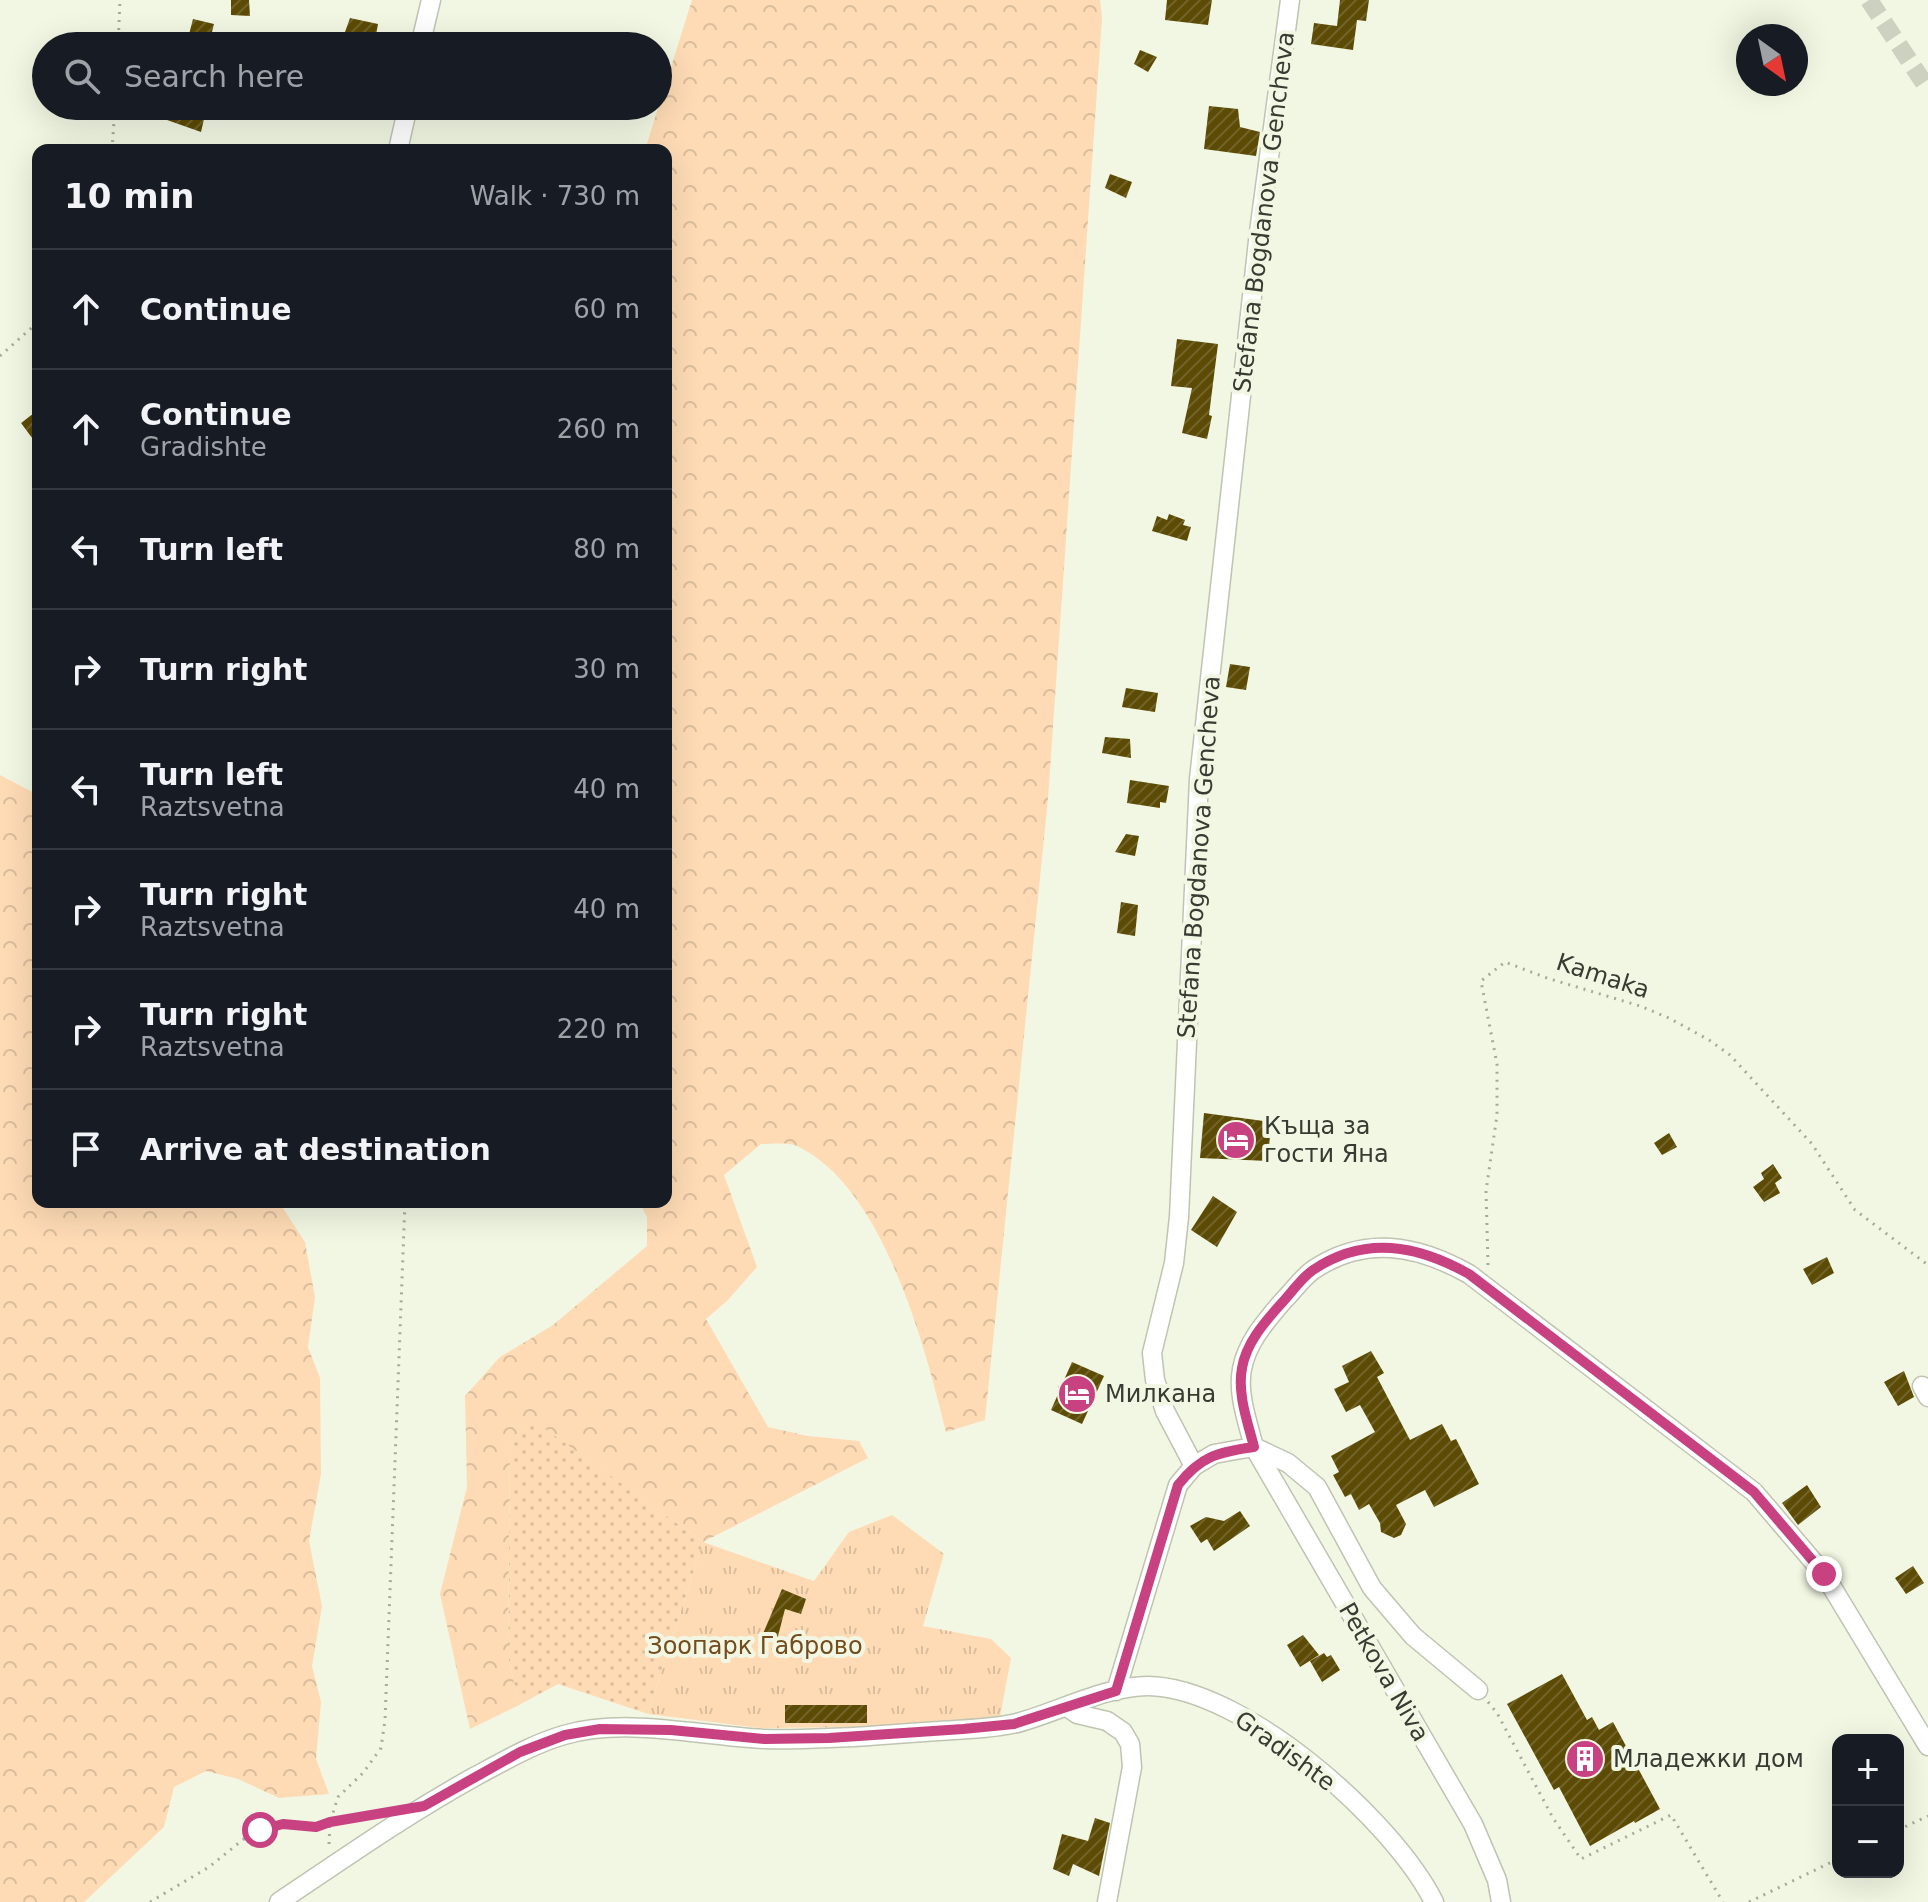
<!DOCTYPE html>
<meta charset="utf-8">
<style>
body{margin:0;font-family:"DejaVu Sans",sans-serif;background:#242831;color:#f1f3f6}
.controls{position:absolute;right:24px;bottom:24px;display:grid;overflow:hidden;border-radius:16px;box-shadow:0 8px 32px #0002}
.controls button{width:72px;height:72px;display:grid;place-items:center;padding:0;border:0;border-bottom:2px solid #363941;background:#171b24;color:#f1f3f6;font:40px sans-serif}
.compass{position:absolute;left:1736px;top:24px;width:72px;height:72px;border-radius:50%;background:#171b24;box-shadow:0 8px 32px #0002;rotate:147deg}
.stop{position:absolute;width:24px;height:24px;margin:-18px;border:6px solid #c84281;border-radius:50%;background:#fff}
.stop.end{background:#c84281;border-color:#fff;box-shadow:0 2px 8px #0008}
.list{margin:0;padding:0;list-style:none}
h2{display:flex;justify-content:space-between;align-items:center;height:104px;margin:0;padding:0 32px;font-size:34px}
h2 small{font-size:26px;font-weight:400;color:#9ea1a6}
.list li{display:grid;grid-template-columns:52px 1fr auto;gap:24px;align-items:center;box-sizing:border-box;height:120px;padding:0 32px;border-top:2px solid #363941}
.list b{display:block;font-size:30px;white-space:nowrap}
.list p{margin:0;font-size:26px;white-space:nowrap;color:#9ea1a6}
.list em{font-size:26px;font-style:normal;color:#9ea1a6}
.icon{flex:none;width:44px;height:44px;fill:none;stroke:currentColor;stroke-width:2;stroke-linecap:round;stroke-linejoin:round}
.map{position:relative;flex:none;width:1928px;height:1902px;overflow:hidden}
.search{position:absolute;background:#171b24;box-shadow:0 8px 32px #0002;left:32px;top:32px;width:640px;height:88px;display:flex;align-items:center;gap:20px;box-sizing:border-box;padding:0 28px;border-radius:44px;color:#9ea1a6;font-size:30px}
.panel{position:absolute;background:#171b24;box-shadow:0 8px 32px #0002;left:32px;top:144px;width:640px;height:1064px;border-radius:16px}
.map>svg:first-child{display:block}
.grass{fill:url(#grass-dots)}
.forest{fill:url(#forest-crowns)}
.park{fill:url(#park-tufts)}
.building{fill:url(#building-hatch)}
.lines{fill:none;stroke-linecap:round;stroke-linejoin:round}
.minor-tunnel{stroke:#cdd1c0;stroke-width:18;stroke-dasharray:18 9;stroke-linecap:butt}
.minor-casing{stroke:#bfc4b1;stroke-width:21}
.path{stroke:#a6aa9a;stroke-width:3;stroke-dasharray:2 6;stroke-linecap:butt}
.minor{stroke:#fff;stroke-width:18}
.route{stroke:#c84281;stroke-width:10}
.labels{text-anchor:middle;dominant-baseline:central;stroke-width:8;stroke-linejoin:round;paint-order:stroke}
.street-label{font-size:24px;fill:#393b33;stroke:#f2f7e3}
.poi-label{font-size:24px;fill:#393b33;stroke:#f2f7e3;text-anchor:start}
.park-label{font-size:24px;fill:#734d1e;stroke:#f2f7e3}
</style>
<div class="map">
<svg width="1928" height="1902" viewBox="0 0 1928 1902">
<defs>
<pattern id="grass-dots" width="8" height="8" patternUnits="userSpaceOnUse" patternTransform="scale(2)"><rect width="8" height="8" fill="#fedbb5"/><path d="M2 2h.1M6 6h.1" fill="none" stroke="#dabd9c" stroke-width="1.8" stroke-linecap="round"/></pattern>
<pattern id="forest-crowns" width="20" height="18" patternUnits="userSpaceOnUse" patternTransform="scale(2)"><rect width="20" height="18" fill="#fedbb5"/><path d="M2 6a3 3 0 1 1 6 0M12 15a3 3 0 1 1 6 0" fill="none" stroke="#dabd9c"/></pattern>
<pattern id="park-tufts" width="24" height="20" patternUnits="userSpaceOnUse" patternTransform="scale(2)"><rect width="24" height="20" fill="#fedbb5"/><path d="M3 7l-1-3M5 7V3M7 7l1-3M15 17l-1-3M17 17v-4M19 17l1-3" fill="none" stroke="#dabd9c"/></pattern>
<pattern id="building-hatch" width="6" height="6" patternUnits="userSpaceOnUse" patternTransform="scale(2)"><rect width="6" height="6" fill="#5c4b04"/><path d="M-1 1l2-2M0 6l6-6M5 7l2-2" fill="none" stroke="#71632a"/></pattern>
</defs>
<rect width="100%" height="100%" fill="#f2f7e3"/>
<!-- grass -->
<path class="grass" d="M530 1417 703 1542 648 1714 558 1684 519 1705 508 1656 510 1446Z"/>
<!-- forest -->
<path class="forest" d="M692 0H1100L1102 18 1048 799 985 1420 946 1432C925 1347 884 1187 797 1146 788 1142 772 1144 761 1144L724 1175 757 1267 728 1300 706 1319 768 1427 808 1436 859 1441 868 1458 703 1542 530 1418 510 1446 508 1656 519 1705 470 1729 440 1594 467 1487 465 1396 500 1357 553 1325 647 1246V1217L639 1202H666V150H645Z
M0 775 38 795V1202H279L305 1242 315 1297 308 1347 320 1378 321 1474 309 1541 322 1606 312 1666 321 1702 316 1759 329 1794 279 1798 238 1779 206 1771 174 1787 164 1827 84 1902H0Z"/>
<!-- park -->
<path class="park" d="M892 1515 944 1554 923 1626 991 1639 1011 1658 1000 1717 872 1727 760 1728 648 1714 703 1542 814 1581 849 1532Z"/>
<!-- building -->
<path class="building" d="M231 0H249L250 16 231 15Z
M1167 0H1212L1208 25 1165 20Z
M1340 0H1369L1366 21 1357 20 1353 50 1311 44 1314 23 1337 26Z
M350 18 378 24 374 46H340Z
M193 19 214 24 210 40 207 39 205 46H186Z
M1140 50 1157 57 1148 72 1134 64Z
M135 106H207L201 132 167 120 134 113Z
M1209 106 1238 109 1240 127 1260 132 1256 156 1204 149Z
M1110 174 1132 182 1126 198 1105 188Z
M1177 339 1218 344 1209 415 1212 416 1207 439 1182 433 1192 388 1171 386Z
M38 410V446L21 423Z
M1169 514 1185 520 1183 525 1191 527 1187 541 1152 531 1157 516 1167 520Z
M1230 664 1250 667 1246 690 1226 687Z
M1126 688 1158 693 1155 712 1122 707Z
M1105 737 1130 739 1131 758 1102 753Z
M1130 780 1169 786 1166 803 1160 802V808L1127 803Z
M1126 834 1139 836 1135 856 1115 852Z
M1121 902 1138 905 1135 936 1117 933Z
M1204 1113 1271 1122 1268 1161 1200 1158Z
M1669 1133 1677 1147 1662 1155 1654 1143Z
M1773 1164 1782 1178 1775 1183 1780 1193 1764 1202 1753 1187 1764 1179 1761 1173Z
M1213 1196 1237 1212 1217 1247 1191 1230Z
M1827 1257 1834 1273 1812 1285 1803 1269Z
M1371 1351 1384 1373 1377 1377 1410 1440 1442 1424 1451 1441 1456 1439 1479 1484 1434 1507 1425 1490 1396 1505 1406 1524 1401 1535 1394 1538 1381 1532 1380 1523 1369 1504 1359 1510 1351 1494 1345 1497 1333 1475 1339 1472 1331 1456 1375 1432 1360 1405 1346 1412 1334 1389 1349 1382 1342 1366Z
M1072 1362 1104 1376 1082 1424 1051 1410 1059 1392 1058 1387 1064 1380Z
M1904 1371 1914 1397 1898 1406 1884 1382Z
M1807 1485 1821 1507 1798 1525 1782 1503Z
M1240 1511 1250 1526 1214 1551 1207 1539 1201 1543 1190 1526 1206 1517 1224 1521Z
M1913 1566 1924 1583 1906 1594 1895 1578Z
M782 1589 806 1599 801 1614 785 1609 777 1640 762 1636Z
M1303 1635 1319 1655 1300 1667 1287 1645Z
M1324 1653 1327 1657 1331 1655 1340 1670 1322 1682 1310 1661Z
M1562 1674 1587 1720 1592 1717 1599 1730 1613 1722 1660 1809 1635 1823 1634 1821 1590 1846 1559 1787 1554 1790 1507 1704Z
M785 1705H867V1723H785Z
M1095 1818 1110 1823 1099 1876 1073 1864 1069 1876 1053 1869 1062 1834 1088 1841Z"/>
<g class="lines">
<!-- minor-tunnel -->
<path class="minor-tunnel" d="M1869 0 1928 89"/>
<defs>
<path id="minor" d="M420 46 431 0
M398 150 408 106
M1922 1386 1928 1397
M1194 1466 1165 1411 1155 1380 1152 1353 1174 1263 1179 1217 1199 779 1259 232 1290 0
M1116 1691 1178 1485 1194 1466 1214 1454 1236 1450 1254 1447 1288 1463 1317 1487 1372 1588 1413 1636 1478 1690
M1067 1707 1077 1714 1107 1721 1123 1732 1130 1744 1132 1767 1107 1902
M279 1902C343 1859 407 1814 476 1776 504 1761 533 1744 564 1735 626 1717 700 1736 764 1739 785 1740 808 1739 829 1738 866 1737 903 1733 939 1731 964 1729 992 1729 1017 1723 1058 1712 1106 1686 1148 1686 1243 1687 1393 1820 1434 1902
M1501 1902 1497 1880 1473 1824 1254 1447C1248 1423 1237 1394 1242 1369 1247 1342 1266 1321 1283 1301 1293 1291 1302 1278 1313 1270 1365 1235 1417 1245 1469 1274L1754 1492 1824 1574 1928 1746"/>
</defs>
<!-- minor casing -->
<use href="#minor" class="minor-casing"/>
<!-- path -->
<path class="path" d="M118 46 120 0
M112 150 115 106
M0 356 38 322
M1488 1265 1486 1191 1497 1115V1064L1481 981 1505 962 1547 978 1640 1006 1669 1018 1709 1040 1730 1055 1812 1144 1855 1210 1928 1265
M1488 1702 1497 1713 1553 1818 1581 1859 1671 1815 1723 1902
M1898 1830 1928 1816
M329 1844 330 1822 338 1797 363 1773 381 1748 385 1720 405 1202
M150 1902 209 1867 245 1838 260 1830 283 1824 316 1827 378 1813
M1749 1902 1838 1859"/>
<!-- minor -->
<use href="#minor" class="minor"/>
</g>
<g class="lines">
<!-- route -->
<path class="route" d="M260 1830 283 1824 316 1827 330 1822 424 1806 520 1752 565 1735 600 1729 671 1730 765 1739 829 1738 963 1729 1014 1724 1116 1691 1178 1485C1201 1456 1218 1452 1254 1447 1248 1423 1237 1394 1242 1368 1246 1344 1263 1324 1279 1306 1290 1295 1300 1279 1313 1270 1365 1235 1417 1245 1469 1274L1754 1492 1824 1574"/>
</g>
<!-- icons -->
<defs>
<symbol id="hotel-disc" viewBox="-11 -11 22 22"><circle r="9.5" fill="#c84281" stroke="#f2f7e3"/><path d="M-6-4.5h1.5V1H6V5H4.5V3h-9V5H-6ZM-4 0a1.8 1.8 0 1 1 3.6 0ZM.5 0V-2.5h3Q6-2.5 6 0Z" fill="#fff"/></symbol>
<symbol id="building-disc" viewBox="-11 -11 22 22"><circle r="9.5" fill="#c84281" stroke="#f2f7e3"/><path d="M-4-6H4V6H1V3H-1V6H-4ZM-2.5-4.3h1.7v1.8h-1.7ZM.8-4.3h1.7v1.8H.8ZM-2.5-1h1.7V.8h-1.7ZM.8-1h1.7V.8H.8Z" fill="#fff"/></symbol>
</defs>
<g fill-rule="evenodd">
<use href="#hotel-disc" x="1214" y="1118" width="44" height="44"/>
<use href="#hotel-disc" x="1055" y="1372" width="44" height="44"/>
<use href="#building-disc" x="1563" y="1737" width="44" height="44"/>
</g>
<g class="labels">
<!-- street labels -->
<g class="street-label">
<text transform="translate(1264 212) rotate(-83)">Stefana Bogdanova Gencheva</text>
<text transform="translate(1199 857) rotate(-86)">Stefana Bogdanova Gencheva</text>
<text transform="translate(1603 976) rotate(18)">Kamaka</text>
<text transform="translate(1384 1672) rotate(60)">Petkova Niva</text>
<text transform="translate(1285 1751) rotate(36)">Gradishte</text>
</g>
<!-- poi labels -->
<g class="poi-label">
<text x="1264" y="1126">Къща за<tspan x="1264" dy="28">гости Яна</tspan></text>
<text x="1105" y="1394">Милкана</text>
<text x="1613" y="1759">Младежки дом</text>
</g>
<!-- park labels -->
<g class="park-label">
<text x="755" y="1646">Зоопарк Габрово</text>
</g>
</g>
</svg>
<div class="controls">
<button>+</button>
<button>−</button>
</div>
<svg class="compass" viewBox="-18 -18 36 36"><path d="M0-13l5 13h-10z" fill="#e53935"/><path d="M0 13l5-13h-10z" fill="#9ea1a6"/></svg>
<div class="stop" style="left:260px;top:1830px"></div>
<div class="stop end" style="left:1824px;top:1574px"></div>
<div class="search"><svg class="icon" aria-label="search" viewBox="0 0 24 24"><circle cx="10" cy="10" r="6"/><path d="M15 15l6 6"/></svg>Search here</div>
<section class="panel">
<h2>10 min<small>Walk · 730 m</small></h2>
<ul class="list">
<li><svg class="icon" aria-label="ahead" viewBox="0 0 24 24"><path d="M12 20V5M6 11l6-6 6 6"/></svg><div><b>Continue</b></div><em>60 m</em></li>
<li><svg class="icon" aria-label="ahead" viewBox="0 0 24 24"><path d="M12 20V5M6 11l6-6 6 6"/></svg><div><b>Continue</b><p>Gradishte</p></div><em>260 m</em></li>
<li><svg class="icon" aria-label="left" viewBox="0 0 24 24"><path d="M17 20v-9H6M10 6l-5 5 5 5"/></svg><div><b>Turn left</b></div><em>80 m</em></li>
<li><svg class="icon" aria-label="right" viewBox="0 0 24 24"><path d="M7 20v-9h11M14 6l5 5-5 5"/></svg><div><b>Turn right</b></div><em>30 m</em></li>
<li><svg class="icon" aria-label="left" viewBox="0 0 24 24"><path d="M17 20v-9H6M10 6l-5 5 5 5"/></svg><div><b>Turn left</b><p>Raztsvetna</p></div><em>40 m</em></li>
<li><svg class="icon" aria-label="right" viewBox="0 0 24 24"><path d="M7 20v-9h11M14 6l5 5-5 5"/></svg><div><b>Turn right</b><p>Raztsvetna</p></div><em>40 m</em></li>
<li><svg class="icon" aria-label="right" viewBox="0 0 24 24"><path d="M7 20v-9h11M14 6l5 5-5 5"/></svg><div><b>Turn right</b><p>Raztsvetna</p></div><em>220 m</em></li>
<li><svg class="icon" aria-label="arrive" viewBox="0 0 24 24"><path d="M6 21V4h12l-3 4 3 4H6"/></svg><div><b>Arrive at destination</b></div></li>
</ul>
</section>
</div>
